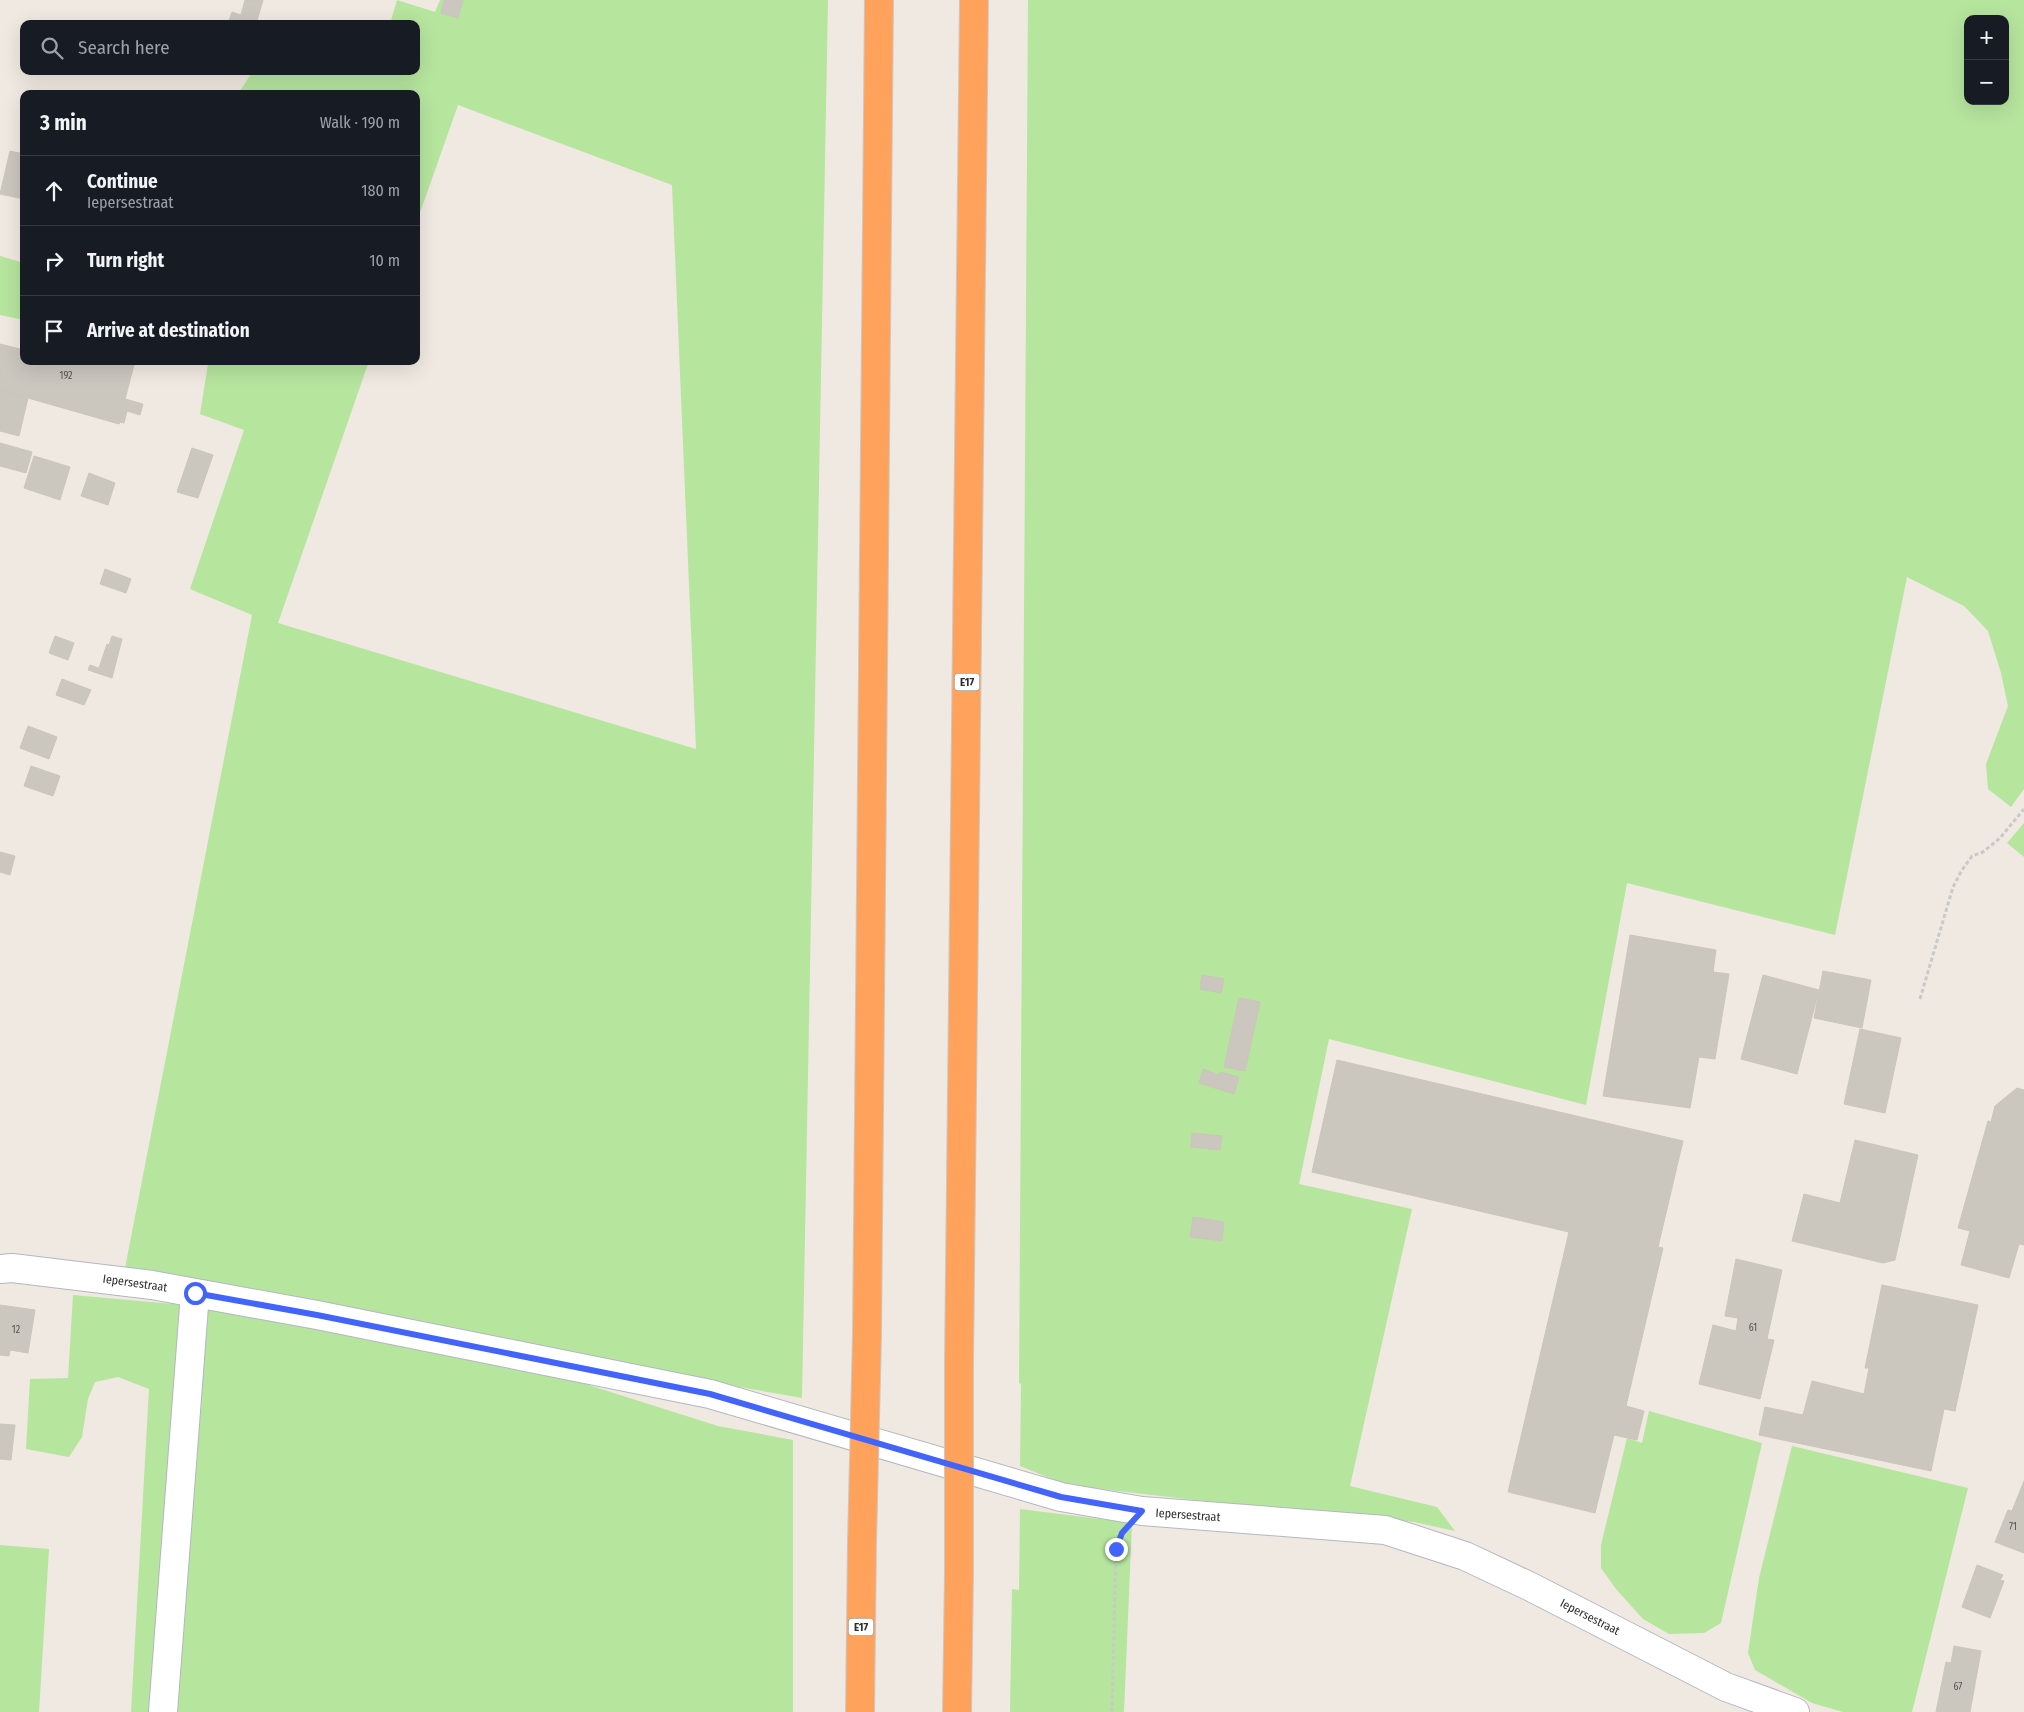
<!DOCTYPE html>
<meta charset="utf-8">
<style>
body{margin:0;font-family:"Fira Sans Condensed",sans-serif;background:#242831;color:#f1f3f6}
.controls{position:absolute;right:15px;top:15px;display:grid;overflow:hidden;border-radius:10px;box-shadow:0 5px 20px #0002}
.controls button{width:45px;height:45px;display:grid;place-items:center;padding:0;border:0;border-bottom:1px solid #363941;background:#171b24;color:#f1f3f6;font:25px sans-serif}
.stop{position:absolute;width:15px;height:15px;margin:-11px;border:4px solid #4264fb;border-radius:50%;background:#fff}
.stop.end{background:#4264fb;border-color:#fff;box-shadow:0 1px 5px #0008}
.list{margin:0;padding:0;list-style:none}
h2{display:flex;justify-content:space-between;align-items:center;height:65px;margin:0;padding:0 20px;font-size:21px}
h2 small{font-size:16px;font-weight:400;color:#9ea1a6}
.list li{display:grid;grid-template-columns:32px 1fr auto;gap:15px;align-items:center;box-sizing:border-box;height:70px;padding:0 20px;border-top:1px solid #363941}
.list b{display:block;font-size:19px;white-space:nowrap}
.list p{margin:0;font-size:16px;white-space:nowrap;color:#9ea1a6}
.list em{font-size:16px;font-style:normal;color:#9ea1a6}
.icon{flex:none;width:28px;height:28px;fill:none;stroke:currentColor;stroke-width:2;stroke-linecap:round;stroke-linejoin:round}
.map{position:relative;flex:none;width:2024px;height:1712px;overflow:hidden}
.search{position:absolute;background:#171b24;box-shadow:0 5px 20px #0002;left:20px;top:20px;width:400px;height:55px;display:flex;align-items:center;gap:12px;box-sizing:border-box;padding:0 18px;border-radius:10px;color:#9ea1a6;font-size:19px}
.panel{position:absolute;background:#171b24;box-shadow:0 5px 20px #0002;left:20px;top:90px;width:400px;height:275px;border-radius:10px}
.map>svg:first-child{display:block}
.green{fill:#b6e59e;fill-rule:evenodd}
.building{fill:#cbc7bf;stroke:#cbc5ba}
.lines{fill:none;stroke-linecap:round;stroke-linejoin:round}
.minor-casing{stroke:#b4b7c1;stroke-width:30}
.highway-casing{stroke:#c9c9c9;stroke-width:30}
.path{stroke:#c9c9c9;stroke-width:3;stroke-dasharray:4 2.5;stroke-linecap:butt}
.minor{stroke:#fff;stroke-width:28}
.highway{stroke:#ffa35c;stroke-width:28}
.highway-bridge-casing{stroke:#c9c9c9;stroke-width:30;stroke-linecap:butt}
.highway-bridge{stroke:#ffa35c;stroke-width:28}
.route{stroke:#4264fb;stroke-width:6}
.labels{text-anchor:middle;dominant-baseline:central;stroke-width:4;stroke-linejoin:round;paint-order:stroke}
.number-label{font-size:10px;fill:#555452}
.shield{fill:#fff;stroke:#6d6d6d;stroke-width:1}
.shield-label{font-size:11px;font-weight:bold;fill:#2e2e2e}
.street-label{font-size:12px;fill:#2e2e2e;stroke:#fff}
</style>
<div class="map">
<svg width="2024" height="1712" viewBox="0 0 2024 1712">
<rect width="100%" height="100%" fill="#efe9e1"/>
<!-- green -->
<path class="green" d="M397 0 435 12 440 0H828L802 1398 717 1383 125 1268 252 615 190 589 244 430 200 414 208 364 196 361H369L278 623 696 749 672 185 458 105 416 224V94H238L253 71H416V24H390Z
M1028 0H2024V789L2011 807 1988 789 1986 764 2008 706 2001 673 1988 631 1964 606 1907 577 1835 935 1627 883 1586 1105 1329 1039 1299 1184 1412 1209 1350 1486 1437 1507 1455 1531 1414 1522 1358 1515 1229 1504 1067 1485 1020 1466 1021 1384 1019 1383ZM1968 19H2005V101H1968Z
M0 256 24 263V320L0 315Z
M2024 823V857L2007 843Z
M73 1295 184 1305 151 1712H131L149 1389 118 1377 95 1382 88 1399 82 1437 69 1457 26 1449 30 1379 68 1378Z
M207 1308 560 1376 718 1426 793 1440V1712H173Z
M1649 1411 1762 1443 1721 1623 1704 1633 1669 1634 1643 1619 1616 1589 1601 1568V1545L1627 1438 1642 1443Z
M1792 1446 1968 1488 1912 1712H1843L1812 1703 1755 1670 1748 1653 1759 1578Z
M1020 1509 1132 1523 1124 1712H1010L1012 1589 1019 1590Z
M0 1545 49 1549 39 1712H0Z"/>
<!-- building -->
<path class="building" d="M245 0H263L256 24H228L232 12 241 15Z
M444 0H463L458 18 441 13Z
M10 151 24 154V199L0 194Z
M0 344 24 350V361H135L125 399 143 404 140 415 127 411 124 423 120 422 119 424 0 390Z
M0 390 28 398 19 436 0 431Z
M0 443 32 452 26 473 0 466Z
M192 448 213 455 198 498 177 492Z
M34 456 70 467 60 500 24 488Z
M89 473 115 483 108 505 81 496Z
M105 569 131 579 126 593 100 584Z
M55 636 74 643 68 660 49 653Z
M112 636 122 639 112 678 88 670 90 665 99 668 107 644 109 645Z
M62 679 91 690 84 705 56 695Z
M28 726 57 737 49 759 20 748Z
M31 766 60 776 53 796 24 786Z
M0 852 15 856 10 875 0 872Z
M1630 935 1716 950 1713 972 1729 974 1715 1059 1699 1057 1690 1108 1603 1096Z
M1823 971 1871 980 1862 1028 1814 1018Z
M1202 975 1224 979 1221 993 1200 989Z
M1763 975 1819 990 1797 1074 1741 1059Z
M1239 998 1260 1002 1245 1071 1224 1067Z
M1860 1029 1901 1038 1885 1113 1844 1104Z
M1337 1060 1683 1141 1658 1247 1663 1248 1626 1406 1644 1411 1637 1440 1614 1435 1595 1513 1508 1492 1569 1232 1312 1172Z
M1203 1069 1219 1075 1220 1072 1239 1077 1234 1094 1199 1083Z
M2017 1088 2024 1090V1245L2019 1244 2009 1278 1961 1265 1970 1231 1958 1228 1988 1121 1991 1122 1995 1106Z
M1192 1133 1222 1136 1220 1150 1191 1147Z
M1855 1140 1918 1155 1895 1260 1883 1263 1792 1241 1804 1194 1840 1203Z
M1193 1217 1224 1222 1222 1241 1190 1237Z
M1736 1259 1782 1270 1767 1339 1774 1340 1760 1399 1699 1384 1713 1325 1736 1331 1738 1318 1725 1316Z
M1882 1285 1978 1305 1955 1411 1944 1409 1931 1471 1759 1435 1765 1407 1803 1415 1812 1381 1864 1394 1869 1368H1865Z
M0 1305 35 1310 28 1353 10 1350 9 1356 0 1355Z
M0 1424 15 1425 11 1460 0 1459Z
M2024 1481V1553L1995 1542 2008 1510 2012 1511Z
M1977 1565 2003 1575 2000 1580 2004 1581 1990 1618 1962 1607Z
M1954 1646 1981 1651 1970 1712H1936L1946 1662 1951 1663Z"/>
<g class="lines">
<defs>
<path id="minor" d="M0 1269 12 1268 152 1285 317 1315 710 1394 1061 1497 1142 1511 1385 1530 1465 1556 1529 1586 1726 1687 1795 1712
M163 1712 195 1293"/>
<path id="highway" d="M867 1336 879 0
M959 1364 974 0
M860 1712 862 1542
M957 1712 959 1572"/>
</defs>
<!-- minor casing -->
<use href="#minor" class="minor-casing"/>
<!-- highway casing -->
<use href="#highway" class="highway-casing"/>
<!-- path -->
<path class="path" d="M1920 999 1953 887 1962 870 1972 856 1983 852 2000 838 2024 809
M1112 1712 1116 1549 1119 1541"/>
<!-- minor -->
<use href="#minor" class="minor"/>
<!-- highway -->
<use href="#highway" class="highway"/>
<defs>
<path id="highway-bridge" d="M862 1542 867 1336
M959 1572V1364"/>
</defs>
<!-- highway-bridge casing -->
<use href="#highway-bridge" class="highway-bridge-casing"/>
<!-- highway-bridge -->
<use href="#highway-bridge" class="highway-bridge"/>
</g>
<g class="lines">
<!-- route -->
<path class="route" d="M195 1293 317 1315 710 1394 1061 1497 1142 1511 1122 1533 1116 1549"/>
</g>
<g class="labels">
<!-- number labels -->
<g class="number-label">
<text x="66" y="376">192</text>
<text x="1753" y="1328">61</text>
<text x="16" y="1330">12</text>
<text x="2013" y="1527">71</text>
<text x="1958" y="1687">67</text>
</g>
<!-- shield labels -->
<g class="shield">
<rect x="954.5" y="673.5" width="25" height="17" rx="4"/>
<rect x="848.5" y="1618.5" width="25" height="17" rx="4"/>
</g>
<g class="shield-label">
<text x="967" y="682">E17</text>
<text x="861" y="1627">E17</text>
</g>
<!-- street labels -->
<g class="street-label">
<text transform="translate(135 1283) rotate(8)">Iepersestraat</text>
<text transform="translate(1188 1515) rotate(4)">Iepersestraat</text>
<text transform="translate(1590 1617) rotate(27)">Iepersestraat</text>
</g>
</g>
</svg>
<div class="controls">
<button>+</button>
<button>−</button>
</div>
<div class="stop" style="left:195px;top:1293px"></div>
<div class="stop end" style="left:1116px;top:1549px"></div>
<div class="search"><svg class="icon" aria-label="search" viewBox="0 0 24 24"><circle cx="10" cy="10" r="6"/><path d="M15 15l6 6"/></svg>Search here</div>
<section class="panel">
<h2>3 min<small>Walk · 190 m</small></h2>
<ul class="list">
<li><svg class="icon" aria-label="ahead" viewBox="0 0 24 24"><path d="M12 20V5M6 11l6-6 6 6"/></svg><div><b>Continue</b><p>Iepersestraat</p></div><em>180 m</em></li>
<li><svg class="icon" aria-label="right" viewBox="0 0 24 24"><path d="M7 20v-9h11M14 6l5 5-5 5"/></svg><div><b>Turn right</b></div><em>10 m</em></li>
<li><svg class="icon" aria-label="arrive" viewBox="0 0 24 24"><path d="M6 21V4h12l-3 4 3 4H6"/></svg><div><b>Arrive at destination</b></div></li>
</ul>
</section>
</div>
